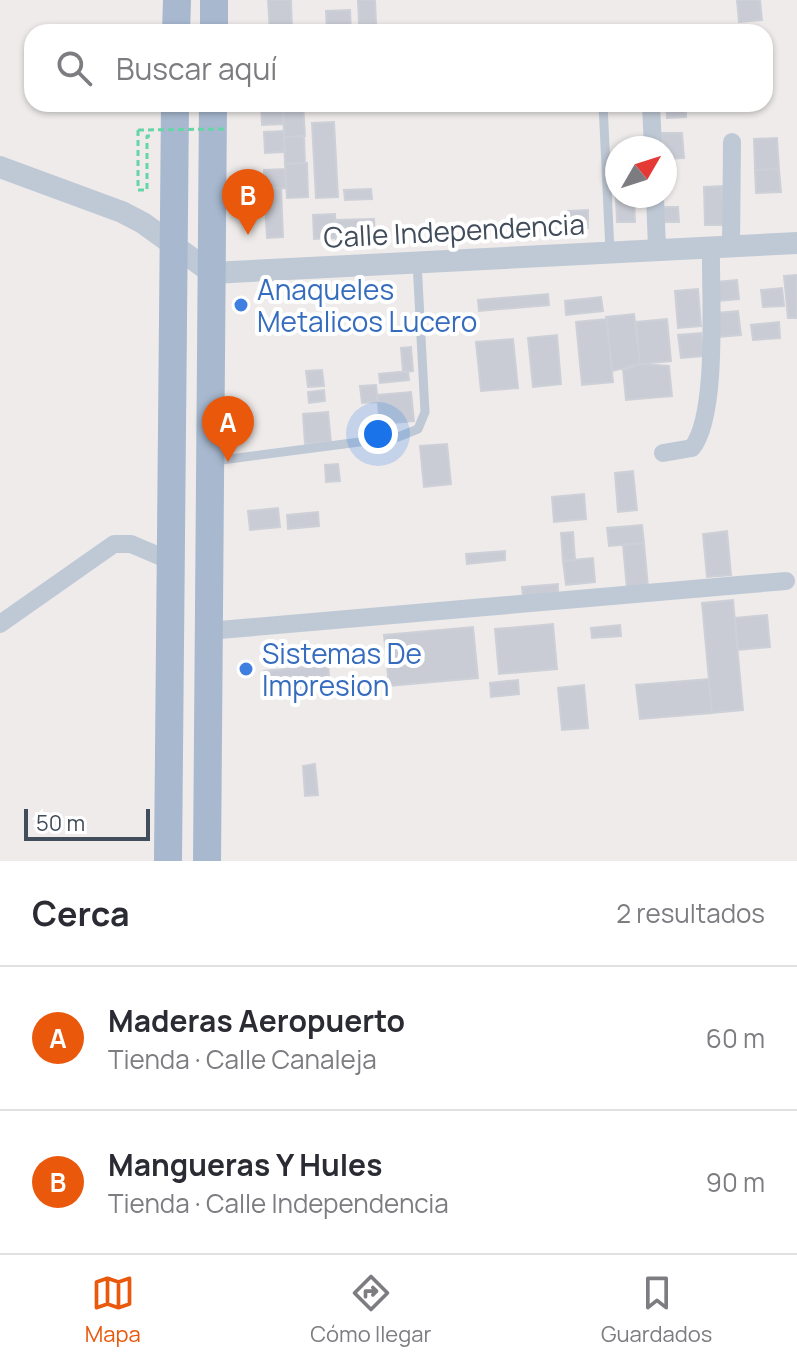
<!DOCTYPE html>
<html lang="es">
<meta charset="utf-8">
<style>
body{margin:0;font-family:Manrope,sans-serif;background:#f2f2f3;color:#2b2b33}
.compass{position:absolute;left:605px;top:136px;width:72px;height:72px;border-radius:50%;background:#fff;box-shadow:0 2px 6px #0004;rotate:51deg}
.scale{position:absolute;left:24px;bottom:20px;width:126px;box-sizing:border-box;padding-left:8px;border:4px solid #424d5b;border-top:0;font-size:22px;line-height:28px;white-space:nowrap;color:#424d5b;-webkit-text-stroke:6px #fff;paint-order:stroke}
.you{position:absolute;left:378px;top:434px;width:28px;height:28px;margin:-20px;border:6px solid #fff;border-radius:50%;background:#1a73e8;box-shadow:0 0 0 12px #1a73e833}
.badge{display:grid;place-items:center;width:52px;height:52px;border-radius:50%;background:#ea580c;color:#fff;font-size:26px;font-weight:700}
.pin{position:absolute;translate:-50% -66px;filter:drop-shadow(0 2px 4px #0008)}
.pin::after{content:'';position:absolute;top:42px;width:28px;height:24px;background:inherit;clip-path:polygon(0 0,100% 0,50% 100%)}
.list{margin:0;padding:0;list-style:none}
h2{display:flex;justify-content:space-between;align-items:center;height:104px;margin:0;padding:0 32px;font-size:34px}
h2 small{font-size:26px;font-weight:400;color:#7c7c81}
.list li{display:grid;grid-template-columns:52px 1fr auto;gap:24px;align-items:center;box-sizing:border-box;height:144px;padding:0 32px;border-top:2px solid #e1e1e2}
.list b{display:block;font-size:30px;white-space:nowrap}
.list p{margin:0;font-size:26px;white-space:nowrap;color:#7c7c81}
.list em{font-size:26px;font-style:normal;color:#7c7c81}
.icon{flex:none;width:44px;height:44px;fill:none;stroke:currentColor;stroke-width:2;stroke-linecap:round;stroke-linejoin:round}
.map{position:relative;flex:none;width:797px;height:861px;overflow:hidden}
.search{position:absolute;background:#fff;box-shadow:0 2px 6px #0004;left:24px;right:24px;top:24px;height:88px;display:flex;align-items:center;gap:20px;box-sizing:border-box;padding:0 28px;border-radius:24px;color:#7c7c81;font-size:30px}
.sheet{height:392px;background:#fff}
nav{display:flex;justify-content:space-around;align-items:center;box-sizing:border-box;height:112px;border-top:2px solid #e1e1e2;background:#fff;font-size:22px;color:#7c7c81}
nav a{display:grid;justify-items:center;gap:4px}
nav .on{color:#ea580c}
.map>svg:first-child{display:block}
.building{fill:#c9ccd4;stroke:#ced0d8;stroke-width:2}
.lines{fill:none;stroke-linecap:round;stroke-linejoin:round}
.path{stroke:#66d5a7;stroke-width:3;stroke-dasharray:6 4;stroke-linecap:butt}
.service{stroke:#bfc9d5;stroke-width:9}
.minor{stroke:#bfc9d5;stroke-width:18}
.tertiary{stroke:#bfc9d5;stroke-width:22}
.primary{stroke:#a7b8cf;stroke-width:28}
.path-bridge{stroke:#66d5a7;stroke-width:3;stroke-dasharray:6 4;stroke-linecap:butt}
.shop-dot{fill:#3f7fe0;stroke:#fff;stroke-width:3}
.labels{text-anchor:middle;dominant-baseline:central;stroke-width:8;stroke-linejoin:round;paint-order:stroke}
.street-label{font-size:28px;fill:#424d5b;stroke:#fff}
.shop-label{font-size:28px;fill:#366cbe;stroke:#fff;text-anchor:start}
</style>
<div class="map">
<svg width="797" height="861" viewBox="0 0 797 861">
<rect width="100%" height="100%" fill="#efebeb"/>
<!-- building -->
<path class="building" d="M268 0H291L292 32H270Z
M358 0H375L376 23H359Z
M737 0H760L762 20 739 22Z
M350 10 351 31 327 32 326 11Z
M261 104H283V124L262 125Z
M283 104H303L305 136 284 137Z
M666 104H686V117L667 118Z
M334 122 338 197 316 198 312 123Z
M284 131 285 152 265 153 264 132Z
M661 133H682L684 158 665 159Z
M304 136 305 163 285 164 284 137Z
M777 138 779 169 755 170 754 139Z
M307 163 308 197 287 198 285 164Z
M285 169 286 188 264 189V170Z
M779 169 781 192 756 193 755 170Z
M722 186 724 225H705L704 187Z
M281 188 283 237 267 238 264 189Z
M371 189 372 199 345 200 344 190Z
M634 197 635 222H617L616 198Z
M662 207H678L679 222H663Z
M588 210V228L569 229 568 211Z
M335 214 336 238 314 239 313 215Z
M374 219 375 238 336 239V220Z
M797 275V318H788L784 276Z
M737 280 739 299 718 301 716 282Z
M782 288 784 306 763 307 761 290Z
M698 289 701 326 678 328 675 291Z
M548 294 549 305 479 311 478 300Z
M601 297 603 311 566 315 565 301Z
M738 311 741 335 719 337 716 313Z
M634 314 640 364 612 371 606 317Z
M607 319 613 382 582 385 576 322Z
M667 319 671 361 640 364 636 322Z
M779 322 780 338 753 340 751 325Z
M701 333 704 356 681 358 678 335Z
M557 335 561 384 533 387 528 338Z
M513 339 518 388 481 391 476 342Z
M411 347 413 371 403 372 401 348Z
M640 364 669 366 672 396 626 400 623 370Z
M322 370 324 386 308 387 306 371Z
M408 371 409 380 380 383 379 374Z
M376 385 378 402 362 403 360 386Z
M324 390 325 401 309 403 308 392Z
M411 392 414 421 380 424 377 395Z
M328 412 331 442 305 444 303 414Z
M447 444 451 484 424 487 420 446Z
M338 464 340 481 326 482 325 465Z
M633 471 637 510 618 512 615 473Z
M584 494 586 519 554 522 552 497Z
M278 508 280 527 250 530 248 511Z
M318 512 319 526 288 529 287 515Z
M642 525 644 543 609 546 607 528Z
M727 531 731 575 707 577 703 534Z
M573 532 575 560 563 561 561 533Z
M644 543 648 587 627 589 623 545Z
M505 551V560L467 564 466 554Z
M593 558 595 582 566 585 563 561Z
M558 584V595L523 598 522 587Z
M733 600 743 710 712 713 702 603Z
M767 615 770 647 738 650 735 618Z
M553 624 557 669 499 674 495 629Z
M620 625 621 636 592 638 591 628Z
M473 627 478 678 389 686 384 635Z
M328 665 331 693 266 698 264 671Z
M709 679 712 713 640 719 636 685Z
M518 680 519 694 491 697 490 683Z
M584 685 588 728 562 730 558 688Z
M315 764 318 795 305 796 303 766Z"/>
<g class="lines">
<!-- path -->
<path class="path" d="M138 130V190H147V136H153"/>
<!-- service -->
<path class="service" d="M603 104 610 251
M214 461 398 437 418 429 425 412 417 262"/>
<!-- minor -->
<path class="minor" d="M651 104 653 148
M655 196 657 248
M731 246 732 142
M663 453 692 448C719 414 710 293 711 246
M0 624 114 544H131L171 561
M208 631 786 581"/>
<!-- tertiary -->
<path class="tertiary" d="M0 167 122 212 143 223 212 273 797 243"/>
<!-- primary -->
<path class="primary" d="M176 32 177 0
M214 32V0
M168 861 175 104
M207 861 213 104"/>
<!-- path-bridge -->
<path class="path-bridge" d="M138 130 226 129"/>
</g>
<!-- markers -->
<g class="shop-dot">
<circle cx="241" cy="305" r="8"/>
<circle cx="246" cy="669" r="8"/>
</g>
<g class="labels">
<!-- street labels -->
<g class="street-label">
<text transform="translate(454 230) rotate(-3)">Calle Independencia</text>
</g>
<!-- shop labels -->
<g class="shop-label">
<text x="257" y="289">Anaqueles<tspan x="257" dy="32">Metalicos Lucero</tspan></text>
<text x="262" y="653">Sistemas De<tspan x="262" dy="32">Impresion</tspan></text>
</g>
</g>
</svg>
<svg class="compass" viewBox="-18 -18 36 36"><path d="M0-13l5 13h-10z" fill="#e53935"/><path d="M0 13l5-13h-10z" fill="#7c7c81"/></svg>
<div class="scale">50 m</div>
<div class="you"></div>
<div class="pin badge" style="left:228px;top:462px">A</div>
<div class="pin badge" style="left:248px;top:235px">B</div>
<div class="search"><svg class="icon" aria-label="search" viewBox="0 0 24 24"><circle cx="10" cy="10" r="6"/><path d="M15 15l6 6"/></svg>Buscar aquí</div>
</div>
<section class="sheet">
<h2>Cerca<small>2 resultados</small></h2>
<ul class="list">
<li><span class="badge">A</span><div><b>Maderas Aeropuerto</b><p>Tienda · Calle Canaleja</p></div><em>60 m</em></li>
<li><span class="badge">B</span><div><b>Mangueras Y Hules</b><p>Tienda · Calle Independencia</p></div><em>90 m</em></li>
</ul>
</section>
<nav>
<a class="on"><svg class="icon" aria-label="map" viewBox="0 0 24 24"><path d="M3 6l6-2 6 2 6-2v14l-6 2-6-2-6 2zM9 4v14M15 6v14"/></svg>Mapa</a>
<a><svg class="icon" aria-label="directions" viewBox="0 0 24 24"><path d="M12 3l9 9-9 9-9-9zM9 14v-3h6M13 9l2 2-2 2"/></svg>Cómo llegar</a>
<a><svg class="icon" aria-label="saved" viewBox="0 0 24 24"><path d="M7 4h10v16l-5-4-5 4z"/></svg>Guardados</a>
</nav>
